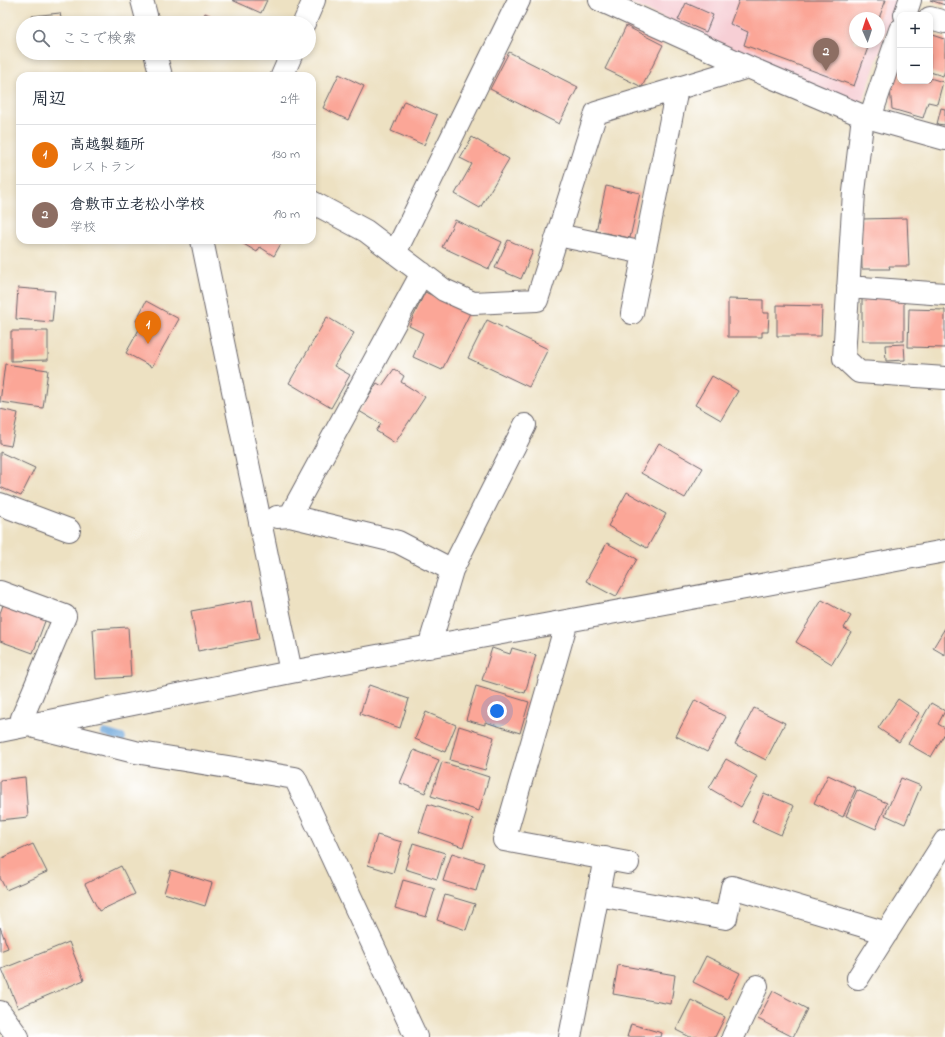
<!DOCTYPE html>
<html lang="ja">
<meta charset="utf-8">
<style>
body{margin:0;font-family:"Indie Flower","Klee One",sans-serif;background:#f2f2f3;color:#1f2937}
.controls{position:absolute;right:12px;top:12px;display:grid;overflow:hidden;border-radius:8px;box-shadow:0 2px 6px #0003}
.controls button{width:36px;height:36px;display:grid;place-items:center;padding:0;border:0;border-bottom:1px solid #e0e1e3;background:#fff;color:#1f2937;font:20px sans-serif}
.compass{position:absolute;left:849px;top:12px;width:36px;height:36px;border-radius:50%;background:#fff;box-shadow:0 2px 6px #0003;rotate:357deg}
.you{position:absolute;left:497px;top:711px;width:14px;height:14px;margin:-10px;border:3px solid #fff;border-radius:50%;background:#1a73e8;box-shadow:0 0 0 6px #1a73e833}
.badge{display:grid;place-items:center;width:26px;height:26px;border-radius:50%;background:#1f6fb2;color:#fff;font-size:13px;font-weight:700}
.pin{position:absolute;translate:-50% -33px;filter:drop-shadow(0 1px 2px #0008)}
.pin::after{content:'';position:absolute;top:21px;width:14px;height:12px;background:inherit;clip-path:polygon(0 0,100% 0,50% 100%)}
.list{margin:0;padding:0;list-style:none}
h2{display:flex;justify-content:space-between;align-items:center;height:52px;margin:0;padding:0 16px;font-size:17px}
h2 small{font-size:13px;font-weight:400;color:#747a83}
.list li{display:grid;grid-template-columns:26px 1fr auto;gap:12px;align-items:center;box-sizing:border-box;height:60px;padding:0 16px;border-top:1px solid #e0e1e3}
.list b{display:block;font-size:15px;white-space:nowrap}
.list p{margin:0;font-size:13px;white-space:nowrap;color:#747a83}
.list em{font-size:13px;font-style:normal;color:#747a83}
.icon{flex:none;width:22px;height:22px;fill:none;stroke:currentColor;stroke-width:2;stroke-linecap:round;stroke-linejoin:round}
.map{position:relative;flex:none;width:945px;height:1037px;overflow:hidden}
.search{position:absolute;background:#fff;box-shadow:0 2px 6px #0003;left:16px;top:16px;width:300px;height:44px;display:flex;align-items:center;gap:10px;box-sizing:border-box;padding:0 14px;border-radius:22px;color:#747a83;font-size:15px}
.panel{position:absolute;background:#fff;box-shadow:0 2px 6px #0003;left:16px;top:72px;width:300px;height:172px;border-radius:12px}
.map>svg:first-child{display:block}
.built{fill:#f7cfd5;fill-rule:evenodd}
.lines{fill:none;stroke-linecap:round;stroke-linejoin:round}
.stream{stroke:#68a3d8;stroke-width:8}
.building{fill:#fba697}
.street-casing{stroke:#69656a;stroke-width:24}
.street{stroke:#fff;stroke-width:22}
</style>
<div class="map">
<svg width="945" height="1037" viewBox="0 0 945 1037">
<rect width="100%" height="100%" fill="#fff"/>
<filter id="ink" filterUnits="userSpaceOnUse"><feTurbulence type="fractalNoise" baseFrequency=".025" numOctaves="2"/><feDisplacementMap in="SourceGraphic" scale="8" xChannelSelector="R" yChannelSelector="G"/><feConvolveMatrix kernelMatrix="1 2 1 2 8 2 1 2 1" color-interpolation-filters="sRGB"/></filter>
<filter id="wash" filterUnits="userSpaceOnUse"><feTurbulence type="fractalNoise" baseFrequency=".012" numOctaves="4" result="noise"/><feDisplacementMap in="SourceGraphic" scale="16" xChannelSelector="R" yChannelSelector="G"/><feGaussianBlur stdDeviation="0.9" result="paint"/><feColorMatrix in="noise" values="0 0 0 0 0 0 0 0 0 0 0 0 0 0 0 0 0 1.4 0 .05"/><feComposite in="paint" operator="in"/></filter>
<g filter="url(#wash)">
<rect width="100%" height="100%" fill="#ede1c2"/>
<!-- built -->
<path class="built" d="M623 0H897L864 99 854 104ZM855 18H879V42H855Z"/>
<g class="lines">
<!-- stream -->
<path class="stream" d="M105 733 122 738"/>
</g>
<g id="blocks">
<!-- building -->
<path class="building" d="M232 0H267L261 13Z
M739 0H886L879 18H855V42H870L854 86 744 45 748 32 730 24Z
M930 0H945V5Z
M686 3 713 15 706 32 678 20Z
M60 13 62 23H33L32 16Z
M205 13 227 23H201Z
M626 26 663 45 642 87 605 69Z
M930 34 945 39V70L943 76 930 72Z
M509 52 578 87 559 124 490 89Z
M900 59V81H930V78L943 82 937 104 928 102 923 118 892 109 890 88Z
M339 74 364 86 348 120 323 108Z
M404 101 437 115 424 145 391 131Z
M941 108 945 109V125L937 124Z
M472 137 509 159 480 208 455 194 472 164 460 158Z
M606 186 640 193 630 238 596 231Z
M907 218 909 266H889L890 269H862L861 219Z
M455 220 502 242 489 269 442 247Z
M237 240H283L274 256 260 247 257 252Z
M508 240 533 251 521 279 495 268Z
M18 288 55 291 52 322 16 319Z
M425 292 470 313 442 370 413 357 423 333 409 326Z
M862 297H904V341H862Z
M728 299 763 300V313H769L768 332H762V337H728Z
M146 301 179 319 152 367 126 353 142 324 136 321Z
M777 305 822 306 821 336H777Z
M909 309 945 310V348L908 347Z
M327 317 354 333 334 366 350 375 331 408 289 383Z
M487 320 548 349 529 387 468 358Z
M11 331H48V360L11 361Z
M904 344 905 360 886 361 885 345Z
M5 364 48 370 43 408 0 402Z
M394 369 404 376 401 382 425 397 395 443 376 431 381 424 359 411 377 383 382 386Z
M712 376 738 391 721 420 695 405Z
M0 409 18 413 11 446 0 444Z
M659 443 703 468 685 498 641 473Z
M0 452 35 468 21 496 0 487Z
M627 492 666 514 647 548 608 526Z
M607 543 637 559 616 597 586 581Z
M5 600 47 616 33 653 0 641V613Z
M252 600 259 639 198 651 191 611Z
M822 600 851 616 844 628 851 632 832 664 796 642Z
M128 627 131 677 96 679 93 629Z
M945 628V655L933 648Z
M492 648 510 654 512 648 536 655 525 693 482 680Z
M369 685 409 699 400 728 360 714Z
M476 686 529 702 520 733 485 722V725L466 720Z
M898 699 919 713 899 742 878 728Z
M695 700 726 717 707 752 676 736Z
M931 703 945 711 938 724 945 728V733L931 757 908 744Z
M754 708 785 723 766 760 735 744Z
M426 712 456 725 445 752 415 739Z
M459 726 494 737 485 770 450 760Z
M414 750 439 760 425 793 400 783Z
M726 759 758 777 741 807 709 788Z
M442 762 489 777 479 811 431 796Z
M828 775 856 788 843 817 814 803Z
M25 777 28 817 0 820V780Z
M901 778 921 786 905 824 885 815Z
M857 790 887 803 876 829 846 816Z
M764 793 794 806 781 835 752 822Z
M428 804 473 819 463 847 419 832Z
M377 835 402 842 393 873 368 865Z
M413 843 445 853 437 879 405 869Z
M33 844 47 872 6 890 0 878V859Z
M452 853 484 863 476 891 443 881Z
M121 866 135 894 99 911 85 884Z
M171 870 212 883 205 906 164 893Z
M403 880 435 889 426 917 395 908Z
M445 895 475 904 466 930 437 920Z
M0 927 8 948 0 951Z
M69 942 84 980 18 1008 2 969Z
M706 956 740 973 727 999 693 982Z
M618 965 675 975 671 1004 613 994Z
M773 991 807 1009 793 1037 758 1019Z
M691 1000 725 1017 715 1037H690L676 1030Z
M631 1024 662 1033 661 1037H627Z"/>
</g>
</g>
<g filter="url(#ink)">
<use href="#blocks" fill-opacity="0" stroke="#69656a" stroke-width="1"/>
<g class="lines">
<defs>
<path id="street" d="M142 0 148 23
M600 0 748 67 863 116 945 139
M905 15 910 0
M930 18 945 22
M304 23 314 0
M155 53 161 76
M282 76 292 53
M863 116 854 192 844 358 859 372 945 378
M870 118 900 30
M312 202 366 231 444 290 473 303 537 300 596 113 748 67
M558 235 644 253
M202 240 291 672
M395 253 519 0
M848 287 945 294
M632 313 677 89
M0 504 69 530
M290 516 422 273
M277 517 290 516 398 542 452 570
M0 592 65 616 22 718
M567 621 504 840 628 863
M429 647 452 570 525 425
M35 727 135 752 295 778 416 1037
M0 731 291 672 945 551
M598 895 726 918 732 887 887 933
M858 978 945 841
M0 1012 18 1037
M570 1037 605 858
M733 1037 757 986"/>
</defs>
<!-- street casing -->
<use href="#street" class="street-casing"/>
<!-- street -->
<use href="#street" class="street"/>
</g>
</g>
</svg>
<div class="controls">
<button>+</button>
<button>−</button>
</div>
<svg class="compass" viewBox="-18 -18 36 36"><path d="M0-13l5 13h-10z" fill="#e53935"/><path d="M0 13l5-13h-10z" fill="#747a83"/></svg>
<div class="you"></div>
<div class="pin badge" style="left:148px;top:344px;background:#e8710a">1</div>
<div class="pin badge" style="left:826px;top:71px;background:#8d6e63">2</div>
<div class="search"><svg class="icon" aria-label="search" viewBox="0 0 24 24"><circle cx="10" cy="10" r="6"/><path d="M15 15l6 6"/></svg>ここで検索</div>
<section class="panel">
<h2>周辺<small>2件</small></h2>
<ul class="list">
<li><span class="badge" style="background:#e8710a">1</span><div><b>高越製麺所</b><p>レストラン</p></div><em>130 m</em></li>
<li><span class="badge" style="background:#8d6e63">2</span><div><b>倉敷市立老松小学校</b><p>学校</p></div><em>190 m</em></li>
</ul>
</section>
</div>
